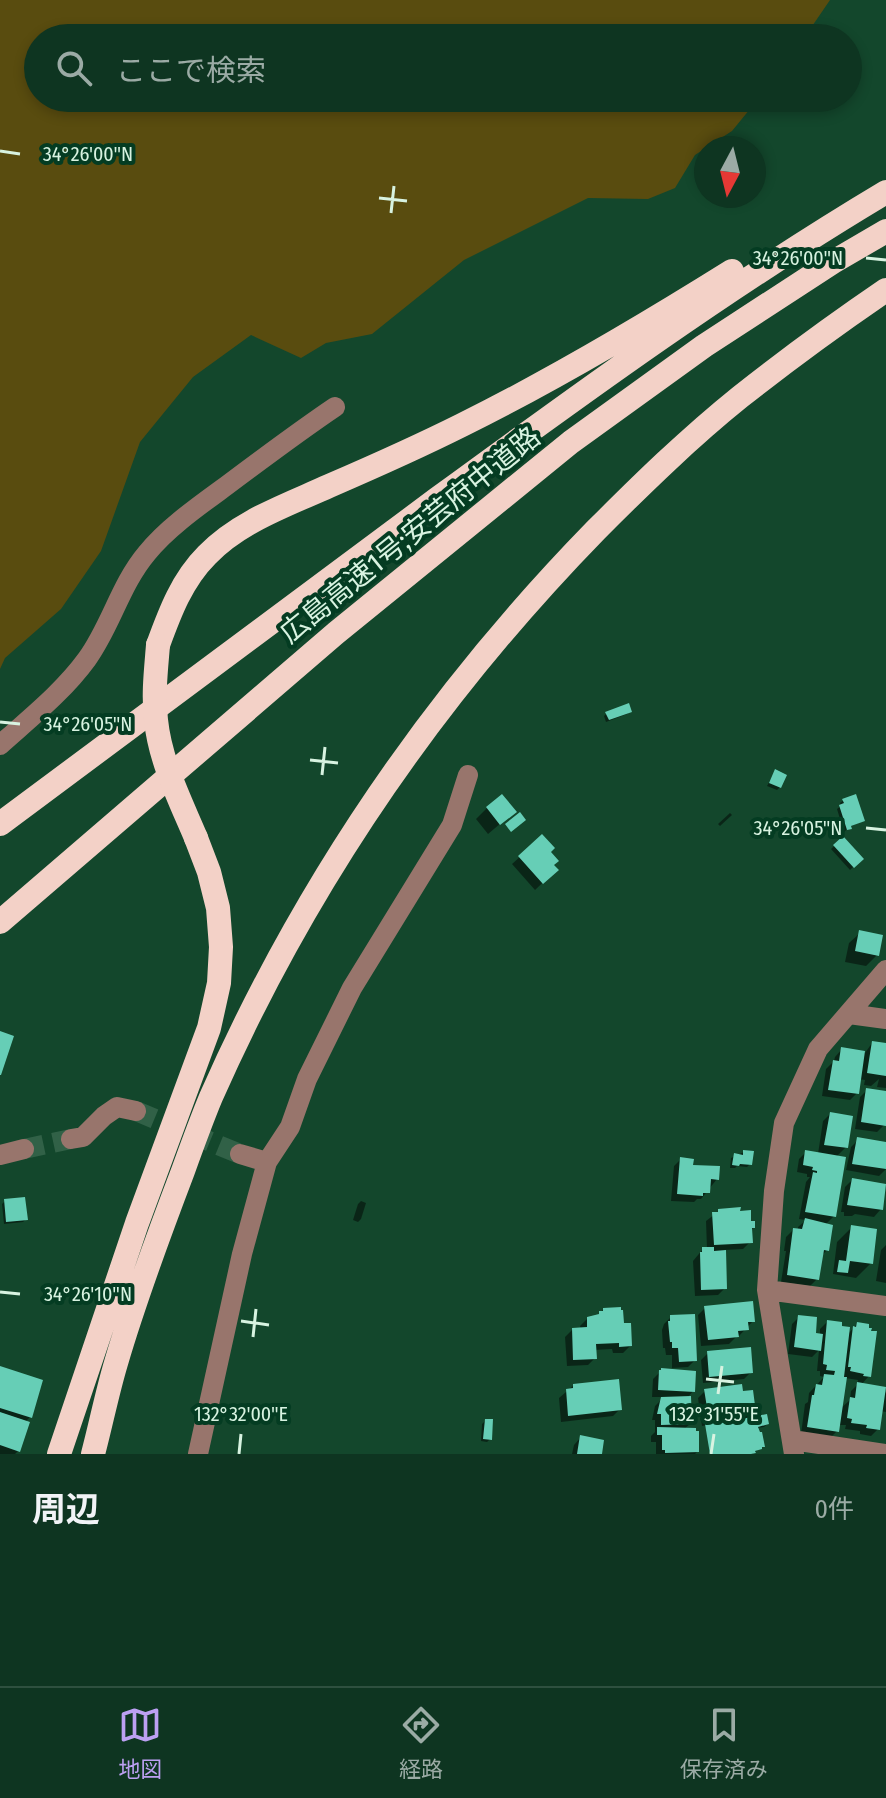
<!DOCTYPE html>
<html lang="ja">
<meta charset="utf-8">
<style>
body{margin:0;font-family:"Fira Sans Condensed","Noto Sans JP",sans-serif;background:#1c402e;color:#f1f3f6}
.compass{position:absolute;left:694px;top:136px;width:72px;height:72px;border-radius:50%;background:#0e3521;box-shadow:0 4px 12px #0003;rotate:187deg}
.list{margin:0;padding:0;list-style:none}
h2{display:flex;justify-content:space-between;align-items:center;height:104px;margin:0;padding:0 32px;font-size:34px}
h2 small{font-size:26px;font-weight:400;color:#9baba5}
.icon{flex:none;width:44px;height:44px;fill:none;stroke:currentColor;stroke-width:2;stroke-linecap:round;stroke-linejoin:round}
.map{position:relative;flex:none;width:886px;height:1454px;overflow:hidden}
.search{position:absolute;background:#0e3521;box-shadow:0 4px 12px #0003;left:24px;right:24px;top:24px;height:88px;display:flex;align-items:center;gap:20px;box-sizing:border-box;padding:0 28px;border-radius:44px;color:#9baba5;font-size:30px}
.sheet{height:232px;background:#0e3521}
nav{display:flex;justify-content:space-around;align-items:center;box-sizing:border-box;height:112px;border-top:2px solid #2e503f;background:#0e3521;font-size:22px;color:#9baba5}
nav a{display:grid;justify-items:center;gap:4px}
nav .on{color:#bca0f2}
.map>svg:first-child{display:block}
.green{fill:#594c0f}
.shadow{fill:#0007;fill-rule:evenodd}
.building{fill:#66ceb6}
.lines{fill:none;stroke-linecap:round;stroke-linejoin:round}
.minor-tunnel{stroke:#316147;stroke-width:20;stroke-dasharray:20 10;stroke-linecap:butt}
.minor{stroke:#98756c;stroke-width:20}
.highway{stroke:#f3d1c7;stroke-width:24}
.highway-bridge{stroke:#f3d1c7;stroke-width:24}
.ticks{fill:none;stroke:#d8f3e1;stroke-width:3}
.labels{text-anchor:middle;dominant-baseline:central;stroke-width:8;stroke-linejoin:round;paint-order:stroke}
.street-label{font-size:28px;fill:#d8f3e1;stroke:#043c22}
.ticks-label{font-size:20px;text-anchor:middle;fill:#d8f3e1;stroke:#043c22;stroke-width:8;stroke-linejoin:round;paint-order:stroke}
</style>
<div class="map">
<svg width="886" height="1454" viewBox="0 0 886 1454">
<rect width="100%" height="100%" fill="#13472c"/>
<!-- green -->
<path class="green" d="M0 0H830L804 38H38V98H759L732 131 695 155 675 188 648 199 588 198 464 260 372 334 326 343 301 358 251 335 193 377 140 442 101 551 61 609 5 658 0 669Z"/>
<!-- shadow -->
<path class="shadow" d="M630 711 627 714 606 722 604 716 607 713Z
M775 772 780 787 777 790 767 786Z
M844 800 863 821 849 827 844 832 837 809 841 806 840 803Z
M487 808 514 812 488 834 476 819Z
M730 813 732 815 720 826 718 824Z
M542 837 552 865 556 870 535 890 512 864Z
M842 839 861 859 850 870 831 849Z
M860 933 877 955 866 966 845 962 849 943Z
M872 1043 886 1045V1088L877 1087 879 1079 871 1086 864 1085 865 1080 859 1079 857 1093 850 1100 822 1096 826 1069 834 1061 835 1057 842 1049 865 1053Z
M867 1090 886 1093 884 1125 877 1132 855 1129 860 1097Z
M830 1114 846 1147 836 1157 834 1216 825 1225 827 1250 821 1256 817 1279 810 1286 781 1282 786 1251H784L786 1237 793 1230 798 1231V1227L806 1220 799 1219 806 1182 810 1177H807V1174L797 1172 799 1159 806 1152 818 1154 823 1121Z
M858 1140 886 1144V1169L879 1176 846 1170 851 1147Z
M744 1152 750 1164 747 1167 737 1166 735 1168H730L731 1158Z
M681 1159 717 1179 701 1199H697L694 1202 671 1201 674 1166Z
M852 1180 881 1209 874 1217 855 1214 852 1216H844V1212H841L845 1187Z
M5 1201 26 1219 23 1222 4 1224 2 1204Z
M361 1201 366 1203 361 1219 358 1222 353 1220 358 1204Z
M719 1211 738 1213 750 1223 753 1228 750 1231V1242L743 1249 724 1250 725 1288 718 1295 695 1296 693 1261 703 1249H707L706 1221Z
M851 1228 871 1263 856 1278 833 1274 837 1242Z
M886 1245V1283L876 1281 881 1250Z
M705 1308 753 1321 739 1336H737L729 1344 701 1346 698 1315Z
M603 1310 622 1325 630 1346 623 1353H613L612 1349 594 1350 595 1358 588 1365 567 1366 565 1337 572 1330 581 1329 580 1326 588 1318 596 1317Z
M671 1317 695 1360 688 1367 672 1368V1355H666L665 1348H663L662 1330 664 1324Z
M799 1317 813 1335 820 1336V1329L827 1322 847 1335 857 1324 869 1376 861 1385 883 1395 886 1392V1412L880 1411 878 1429 871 1436 860 1434V1431L845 1429 846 1425H838L837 1431 830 1438 801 1434 805 1404 808 1402 809 1393 824 1377 820 1376V1371H817L819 1350 812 1357 788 1354 792 1324ZM845 1378 858 1380 857 1385 851 1391 850 1400 840 1409Z
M708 1353 751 1372 744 1379 703 1383 701 1360Z
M0 1368 30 1417 25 1422 18 1451 15 1454H0Z
M662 1370 693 1391 689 1396 690 1424 683 1430 697 1452 695 1454H656V1442H651V1436L655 1432V1420H652L655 1406 664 1397H652L653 1379Z
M573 1386 620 1409 613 1416 561 1422 559 1398Z
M705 1391 754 1412 746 1420 767 1424 764 1427 756 1428 759 1449 752 1454H712L707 1425 702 1426 698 1398Z
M485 1421 490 1439 487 1442 481 1441 482 1424Z
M581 1437 600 1453 602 1454H572L574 1445Z"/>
<!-- building -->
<path class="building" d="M629 703 632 712 609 720 605 712Z
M775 769 787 775 781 788 769 783Z
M502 794 517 812 500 825 486 807Z
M856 794 865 821 851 826 852 829 847 830 839 805 844 803 842 799Z
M520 812 526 820 511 832 505 824Z
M542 834 555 848 551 852 559 861 554 865 559 870 543 884 518 856Z
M843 836 864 859 854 868 833 845Z
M859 930 883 935 879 956 855 951Z
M0 1031 14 1036 1 1075H0Z
M872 1041 886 1043V1076L867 1073Z
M841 1047 865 1051 859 1094 828 1090 833 1060 839 1061Z
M866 1088 886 1091V1126L861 1122Z
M830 1112 853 1116 848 1148 824 1145Z
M857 1137 886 1142V1169L852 1164Z
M743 1150 754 1151 752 1165 740 1164 739 1166 732 1165 734 1153 743 1155Z
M805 1150 846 1157 836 1217 805 1212 813 1172 817 1173V1171L812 1170 813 1167 803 1165Z
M680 1157 694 1159 693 1165 720 1166 719 1180 711 1179 710 1193H703V1196L677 1194Z
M852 1178 886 1184 883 1210 847 1205Z
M25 1197 28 1220 6 1222 4 1199Z
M741 1207 740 1211 751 1210V1221H755V1228H752L753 1243 714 1245 712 1212H718V1209Z
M805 1218 833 1225 829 1251 824 1250 819 1280 787 1275 793 1228 802 1229Z
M851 1225 877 1229 873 1264 850 1261 848 1273 837 1272 839 1260 846 1261Z
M702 1247H714V1251L726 1250 727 1289 701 1290 700 1252H702Z
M753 1301 755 1322H748L749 1330 738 1331 739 1337 708 1340 704 1306Z
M621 1307V1310H623L624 1323H631L632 1346 619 1347V1343L596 1344 597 1359 573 1360 572 1328 587 1327V1317L599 1314V1311H603V1308Z
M695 1314 697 1361 679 1362 678 1348H672V1342H670L668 1321H670V1315Z
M798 1315 817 1317 816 1333 823 1334 821 1351 794 1347Z
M827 1320 842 1322V1326L850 1327 844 1377H847L839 1432 807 1427 812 1395H814L816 1384 822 1385 824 1374 834 1375 835 1371 826 1370 827 1365 823 1364Z
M857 1322 869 1324V1328H872L871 1331H877L871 1377 863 1376 864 1374 850 1371 851 1367H848L853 1326 856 1327Z
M751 1347 753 1373 709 1377 707 1351Z
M0 1366 43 1380 32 1418 0 1408Z
M661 1368 696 1371 695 1392 658 1390 659 1370H661Z
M619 1379 622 1410 568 1416 566 1389 573 1388V1384Z
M857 1382 886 1387 880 1430 866 1428 867 1425 851 1423 852 1419 847 1418 850 1397 855 1398Z
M742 1384 743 1391 753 1390 756 1413 709 1420 704 1389Z
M691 1396 692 1424 661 1425V1414H657L661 1397Z
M0 1412 30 1422 20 1452 0 1445Z
M767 1414 769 1424 758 1427 760 1432H762L765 1447H762V1449L755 1451 756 1453 751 1454H710L705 1424 720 1421 721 1423Z
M485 1419H493L492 1440 483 1439Z
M657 1427 696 1428V1431H699V1452L665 1453V1450H662V1435H657Z
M580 1435 604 1440 602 1454H577Z"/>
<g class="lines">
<!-- minor-tunnel -->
<path class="minor-tunnel" d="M136 1111 240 1154
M24 1149 71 1139"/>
<!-- minor -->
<path class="minor" d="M0 745C30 718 63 692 87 659 111 626 120 585 147 553 167 528 200 505 226 486 262 459 298 432 335 407
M849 1014 886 1019
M71 1139 83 1137 104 1116 117 1107 136 1111
M240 1154 267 1162
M0 1155 24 1149
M767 1290 886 1306
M792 1440 886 1454
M198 1454 242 1254 267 1162 290 1127 307 1079 352 988 452 825 468 775
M794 1454 767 1290 774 1191 784 1123 818 1049 886 970"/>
<!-- highway -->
<path class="highway" d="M158 645C170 612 182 580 207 555 240 521 287 505 329 486 373 467 418 447 462 425 555 379 644 326 732 271
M0 824C145 715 291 607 437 499 583 392 730 285 886 192
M0 922 336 633 571 442 704 346 833 262 886 231
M59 1454 137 1223 209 1028 219 983 221 947 218 908 209 872 196 838
M93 1454C101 1424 107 1393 116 1363 135 1298 159 1234 183 1171 192 1146 201 1121 211 1097 305 884 434 696 596 530 642 484 689 438 740 397 787 360 836 324 886 290"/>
<!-- highway-bridge -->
<path class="highway-bridge" d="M158 645C156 670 153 694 156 720 160 761 180 800 196 838"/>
</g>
<!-- ticks -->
<path class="ticks" d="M0 151 20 154M379 198 407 201M391 213 394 186M866 258 886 260M0 722 20 724M310 760 338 763M322 775 325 747M866 828 886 830M0 1292 20 1294M241 1321 269 1325M253 1337 256 1309M706 1379 734 1382M718 1394 722 1366M239 1454 241 1434M711 1454 714 1434"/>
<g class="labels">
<!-- street labels -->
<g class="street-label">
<text transform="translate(410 535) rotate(-39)">広島高速1号;安芸府中道路</text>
</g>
</g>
<g class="ticks-label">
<text x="88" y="161">34°26'00"N</text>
<text x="798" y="265">34°26'00"N</text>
<text x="88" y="731">34°26'05"N</text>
<text x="798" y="835">34°26'05"N</text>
<text x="88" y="1301">34°26'10"N</text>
<text x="241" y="1421">132°32'00"E</text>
<text x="714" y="1421">132°31'55"E</text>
</g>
</svg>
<svg class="compass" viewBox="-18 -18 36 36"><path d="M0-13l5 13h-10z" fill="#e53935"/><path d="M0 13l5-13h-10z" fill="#9baba5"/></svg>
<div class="search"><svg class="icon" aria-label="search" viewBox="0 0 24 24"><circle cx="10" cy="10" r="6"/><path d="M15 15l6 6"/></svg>ここで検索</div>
</div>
<section class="sheet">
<h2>周辺<small>0件</small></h2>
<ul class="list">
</ul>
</section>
<nav>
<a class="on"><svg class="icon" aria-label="map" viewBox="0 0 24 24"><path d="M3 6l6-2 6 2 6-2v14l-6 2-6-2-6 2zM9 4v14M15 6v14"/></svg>地図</a>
<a><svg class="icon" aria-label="directions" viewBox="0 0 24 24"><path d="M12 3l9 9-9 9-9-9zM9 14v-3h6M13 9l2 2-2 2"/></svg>経路</a>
<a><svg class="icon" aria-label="saved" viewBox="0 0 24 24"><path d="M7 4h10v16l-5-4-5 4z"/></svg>保存済み</a>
</nav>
